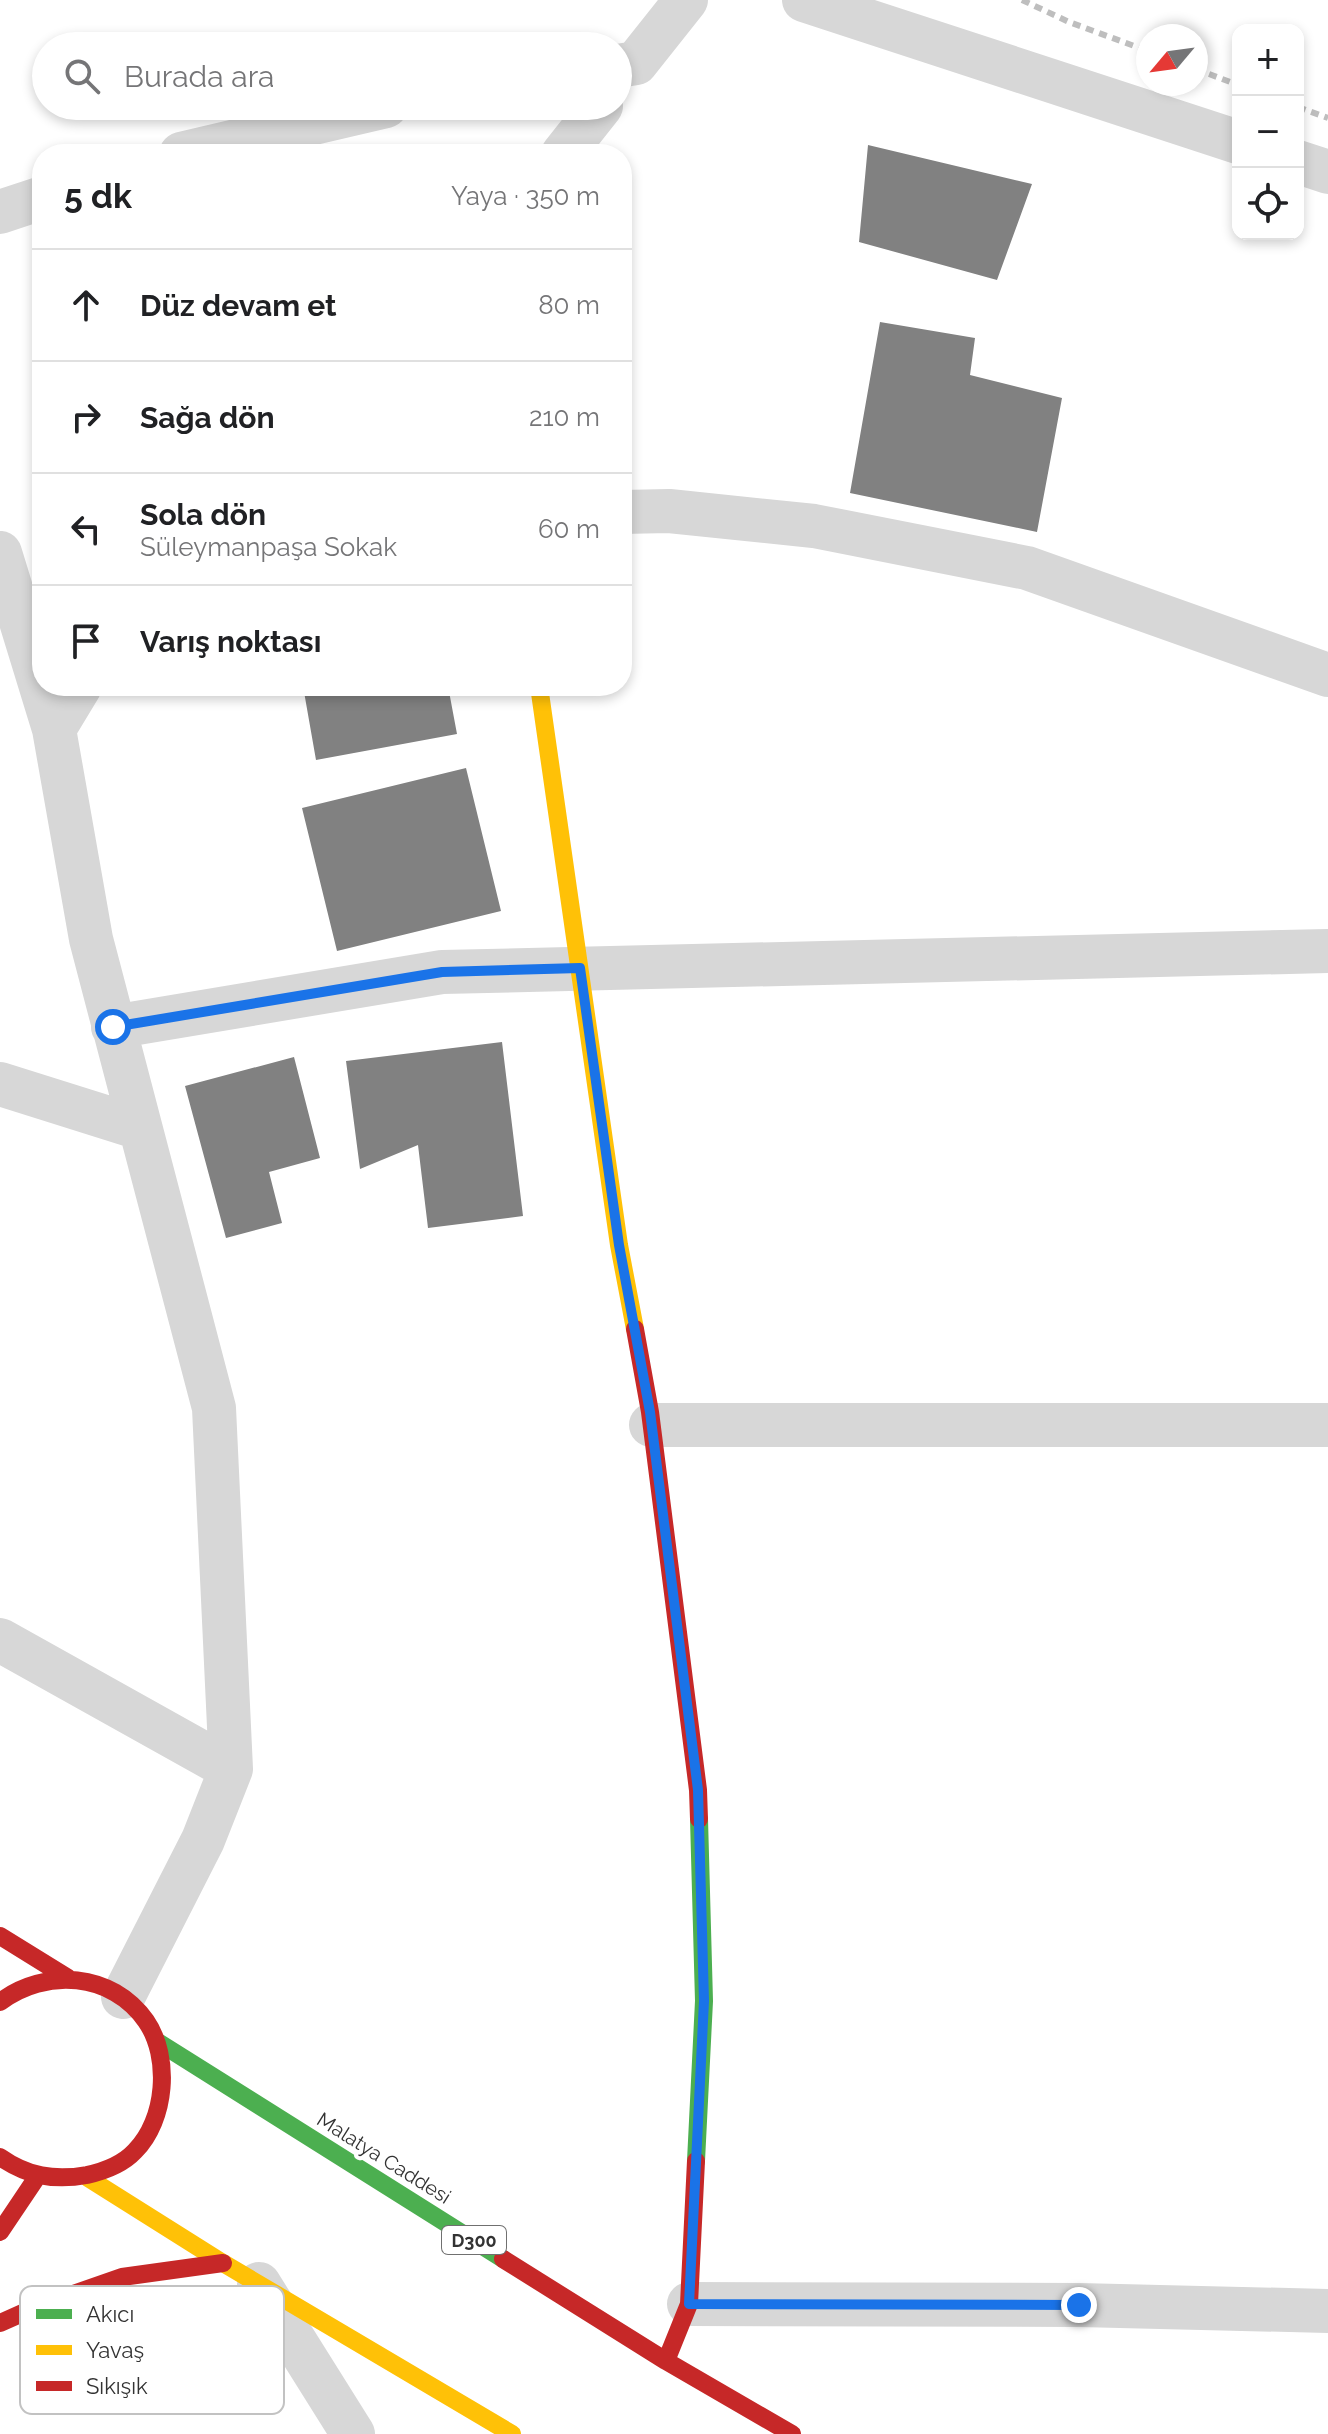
<!DOCTYPE html>
<html lang="tr">
<meta charset="utf-8">
<style>
body{margin:0;font-family:Raleway,sans-serif;background:#f2f2f2;color:#202124}
.controls{position:absolute;right:24px;top:24px;display:grid;overflow:hidden;border-radius:16px;box-shadow:0 4px 12px #0003}
.controls button{width:72px;height:72px;display:grid;place-items:center;padding:0;border:0;border-bottom:2px solid #e0e0e0;background:#fff;color:#202124;font:40px sans-serif}
.compass{position:absolute;left:1136px;top:24px;width:72px;height:72px;border-radius:50%;background:#fff;box-shadow:0 4px 12px #0003;rotate:241deg}
.stop{position:absolute;width:24px;height:24px;margin:-18px;border:6px solid #1a73e8;border-radius:50%;background:#fff}
.stop.end{background:#1a73e8;border-color:#fff;box-shadow:0 2px 8px #0008}
.list{margin:0;padding:0;list-style:none}
h2{display:flex;justify-content:space-between;align-items:center;height:104px;margin:0;padding:0 32px;font-size:34px}
h2 small{font-size:26px;font-weight:400;color:#757577}
.list li{display:grid;grid-template-columns:52px 1fr auto;gap:24px;align-items:center;box-sizing:border-box;height:112px;padding:0 32px;border-top:2px solid #e0e0e0}
.list b{display:block;font-size:30px;white-space:nowrap}
.list p{margin:0;font-size:26px;white-space:nowrap;color:#757577}
.list em{font-size:26px;font-style:normal;color:#757577}
.icon{flex:none;width:44px;height:44px;fill:none;stroke:currentColor;stroke-width:2;stroke-linecap:round;stroke-linejoin:round}
.map{position:relative;flex:none;width:1328px;height:2434px;overflow:hidden}
.search{position:absolute;background:#fff;box-shadow:0 4px 12px #0003;left:32px;top:32px;width:600px;height:88px;display:flex;align-items:center;gap:20px;box-sizing:border-box;padding:0 28px;border-radius:44px;color:#757577;font-size:30px}
.panel{position:absolute;background:#fff;box-shadow:0 4px 12px #0003;left:32px;top:144px;width:600px;height:552px;border-radius:32px}
.map>svg:first-child{display:block}
.building{fill:#818181}
.lines{fill:none;stroke-linecap:round;stroke-linejoin:round}
.street{stroke:#d7d7d7;stroke-width:44}
.fast{stroke:#4caf50;stroke-width:18}
.slow{stroke:#ffc107;stroke-width:18}
.jam{stroke:#c62828;stroke-width:18}
.rail{stroke:#bebebe;stroke-width:6;stroke-dasharray:8 6;stroke-linecap:butt}
.route{stroke:#1a73e8;stroke-width:10}
.labels{text-anchor:middle;dominant-baseline:central;stroke-width:8;stroke-linejoin:round;paint-order:stroke}
.shield{fill:#fff;stroke:#707070;stroke-width:2}
.shield-label{font-size:18px;font-weight:bold;fill:#333}
.street-label{font-size:20px;fill:#333;stroke:#fff}
.key{fill:#fff;stroke:#c2c2c2;stroke-width:2}
.key-label{font-size:22px;fill:#333}
</style>
<div class="map">
<svg width="1328" height="2434" viewBox="0 0 1328 2434">
<rect width="100%" height="100%" fill="#fff"/>
<!-- building -->
<path class="building" d="M868 145 1032 184 997 280 859 242Z
M880 322 975 338 970 375 1062 398 1037 532 850 493Z
M303 686H448L457 734 316 760Z
M466 768 501 911 337 951 302 808Z
M502 1042 523 1216 428 1228 418 1145 360 1169 346 1061Z
M294 1057 320 1158 269 1172 282 1223 226 1238 185 1086Z"/>
<g class="lines">
<!-- street -->
<path class="street" d="M804 0 1238 142
M618 66 636 63 686 0
M181 154 386 106
M563 154 601 106
M1298 162 1328 172
M0 212 42 198
M622 512 669 511 814 526 1027 568 1328 675
M0 553 54 729
M80 686 54 729 91 939 214 1408 231 1769 203 1840 123 1997
M113 1027 442 972 1328 951
M0 1084 140 1128
M651 1425H1328
M0 1640 231 1769
M259 2284 353 2434
M689 2304 1079 2305 1328 2311"/>
<!-- fast -->
<path class="fast" d="M158 2042 503 2259
M696 2161 704 2001 699 1819"/>
<!-- slow -->
<path class="slow" d="M539 686 619 1245 635 1329
M88 2178 223 2263 512 2434"/>
<!-- jam -->
<path class="jam" d="M635 1329 650 1412 698 1790 699 1819
M0 1936 68 1978
M0 2002C45 1968 112 1972 146 2021 171 2057 166 2120 135 2151 122 2165 105 2171 87 2175 54 2181 27 2176 0 2157
M0 2232 37 2177
M503 2259 666 2361 792 2434
M0 2323 36 2307 122 2277 223 2263
M666 2361 689 2304 696 2161"/>
<!-- rail -->
<path class="rail" d="M1022 0 1069 22 1148 51
M1196 69 1238 85
M1298 107 1328 118"/>
</g>
<g class="lines">
<!-- route -->
<path class="route" d="M113 1027 442 972 580 968 619 1245 650 1412 698 1790 704 2001 689 2304 1079 2305"/>
</g>
<g class="labels">
<!-- shield labels -->
<rect class="shield" x="442" y="2226" width="64" height="28" rx="6"/>
<g class="shield-label">
<text x="474" y="2240">D300</text>
</g>
<!-- street labels -->
<g class="street-label">
<text transform="translate(384 2158) rotate(32)">Malatya Caddesi</text>
</g>
</g>
<!-- legend -->
<rect x="20" y="2286" width="264" height="128" rx="12" class="key"/>
<rect x="36" y="2309" width="36" height="10" fill="#4caf50"/>
<rect x="36" y="2345" width="36" height="10" fill="#ffc107"/>
<rect x="36" y="2381" width="36" height="10" fill="#c62828"/>
<g class="key-label">
<text x="86" y="2322">Akıcı</text>
<text x="86" y="2358">Yavaş</text>
<text x="86" y="2394">Sıkışık</text>
</g>
</svg>
<div class="controls">
<button>+</button>
<button>−</button>
<button><svg class="icon" aria-label="locate" viewBox="0 0 24 24"><circle cx="12" cy="12" r="6"/><path d="M12 2v4M12 18v4M2 12h4M18 12h4"/></svg></button>
</div>
<svg class="compass" viewBox="-18 -18 36 36"><path d="M0-13l5 13h-10z" fill="#e53935"/><path d="M0 13l5-13h-10z" fill="#757577"/></svg>
<div class="stop" style="left:113px;top:1027px"></div>
<div class="stop end" style="left:1079px;top:2305px"></div>
<div class="search"><svg class="icon" aria-label="search" viewBox="0 0 24 24"><circle cx="10" cy="10" r="6"/><path d="M15 15l6 6"/></svg>Burada ara</div>
<section class="panel">
<h2>5 dk<small>Yaya · 350 m</small></h2>
<ul class="list">
<li><svg class="icon" aria-label="ahead" viewBox="0 0 24 24"><path d="M12 20V5M6 11l6-6 6 6"/></svg><div><b>Düz devam et</b></div><em>80 m</em></li>
<li><svg class="icon" aria-label="right" viewBox="0 0 24 24"><path d="M7 20v-9h11M14 6l5 5-5 5"/></svg><div><b>Sağa dön</b></div><em>210 m</em></li>
<li><svg class="icon" aria-label="left" viewBox="0 0 24 24"><path d="M17 20v-9H6M10 6l-5 5 5 5"/></svg><div><b>Sola dön</b><p>Süleymanpaşa Sokak</p></div><em>60 m</em></li>
<li><svg class="icon" aria-label="arrive" viewBox="0 0 24 24"><path d="M6 21V4h12l-3 4 3 4H6"/></svg><div><b>Varış noktası</b></div></li>
</ul>
</section>
</div>
